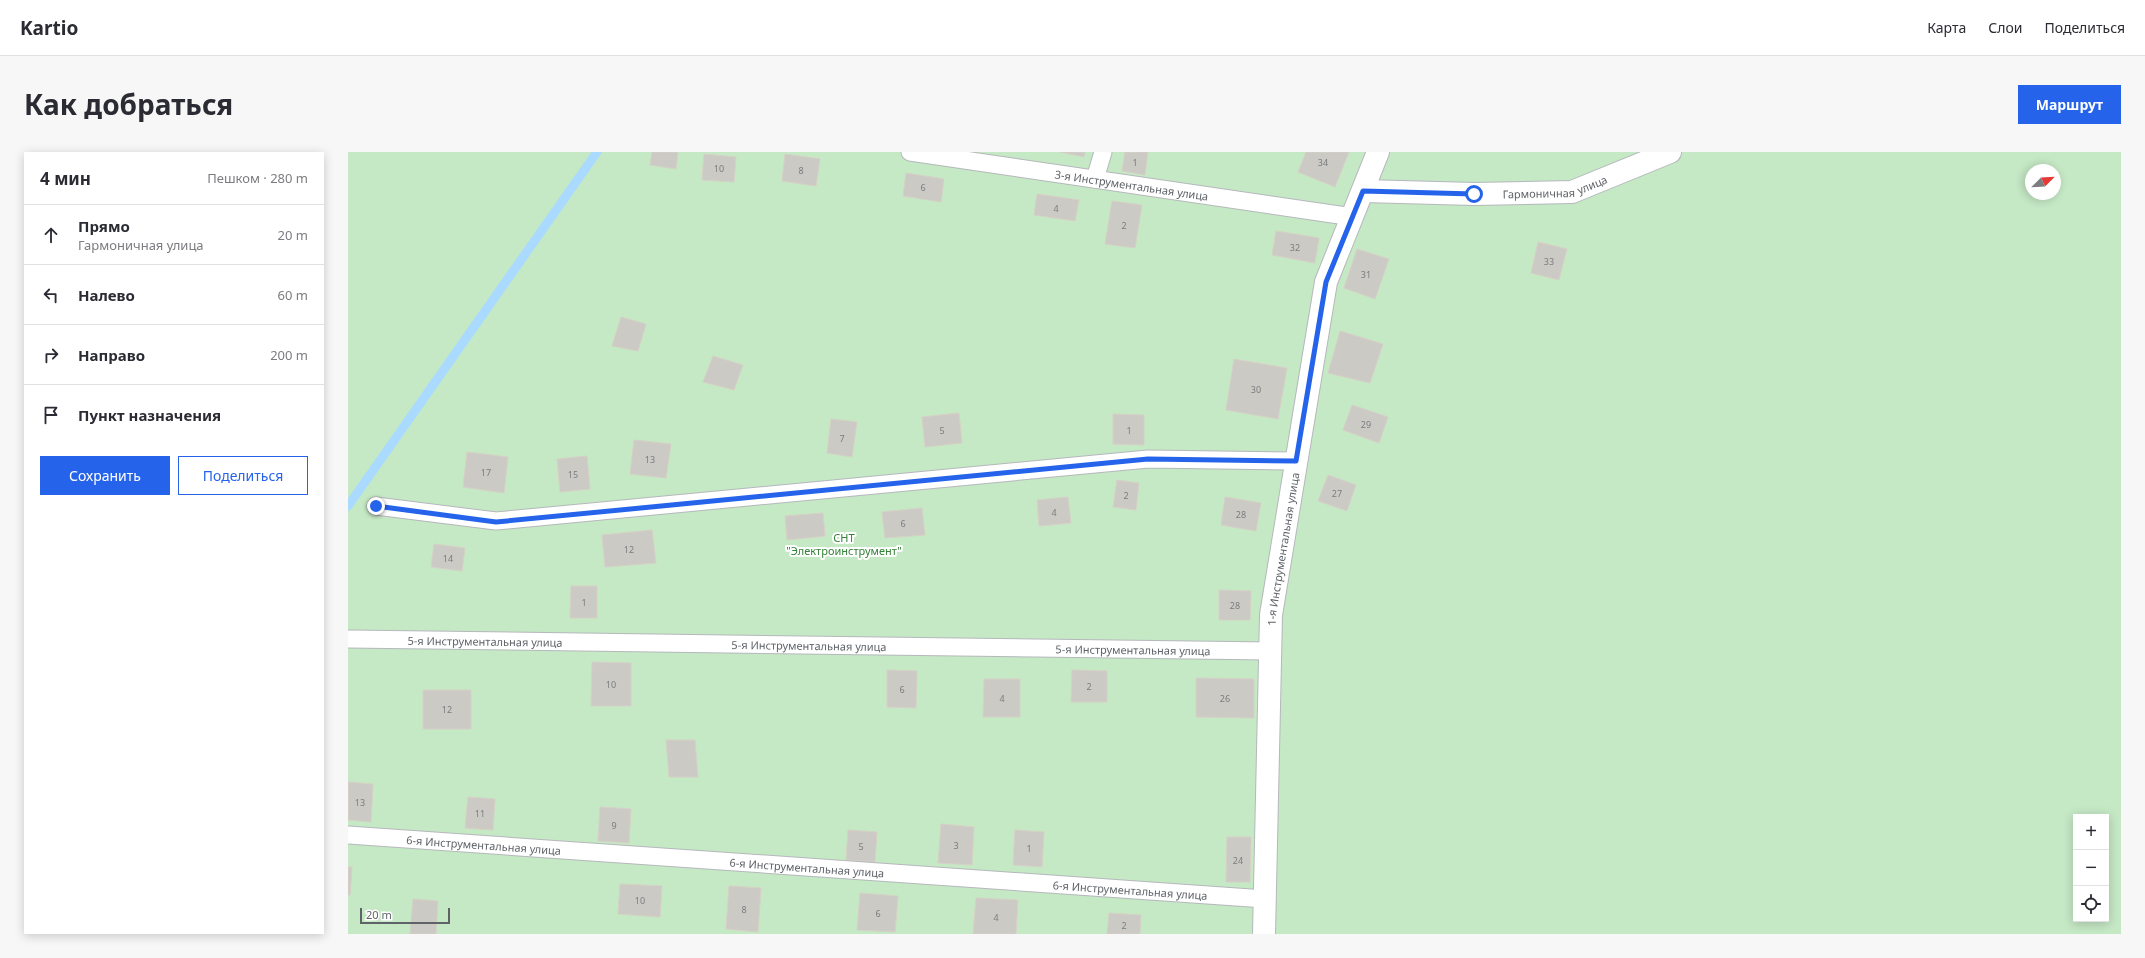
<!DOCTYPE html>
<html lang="ru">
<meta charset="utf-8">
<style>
body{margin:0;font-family:"Noto Sans",sans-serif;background:#f7f7f7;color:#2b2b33}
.controls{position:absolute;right:12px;bottom:12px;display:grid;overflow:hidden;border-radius:0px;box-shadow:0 2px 10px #0003}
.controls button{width:36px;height:36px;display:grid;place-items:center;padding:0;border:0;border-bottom:1px solid #e1e1e2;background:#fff;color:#2b2b33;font:20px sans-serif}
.compass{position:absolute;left:1677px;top:12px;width:36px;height:36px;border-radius:50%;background:#fff;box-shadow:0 2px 10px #0003;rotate:66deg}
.scale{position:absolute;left:12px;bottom:10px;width:90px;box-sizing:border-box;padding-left:4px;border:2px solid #5f6368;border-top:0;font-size:11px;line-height:14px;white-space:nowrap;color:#5f6368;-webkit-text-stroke:3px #fff;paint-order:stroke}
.stop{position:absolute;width:12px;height:12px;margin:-9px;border:3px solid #2563eb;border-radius:50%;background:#fff}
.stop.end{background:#2563eb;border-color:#fff;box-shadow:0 1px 4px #0008}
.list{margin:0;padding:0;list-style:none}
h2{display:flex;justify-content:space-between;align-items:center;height:52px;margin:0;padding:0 16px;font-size:17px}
h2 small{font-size:13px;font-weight:400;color:#7c7c81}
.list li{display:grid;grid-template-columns:26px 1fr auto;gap:12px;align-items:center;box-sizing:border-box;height:60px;padding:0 16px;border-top:1px solid #e1e1e2}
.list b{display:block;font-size:15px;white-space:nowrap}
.list p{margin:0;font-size:13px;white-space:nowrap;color:#7c7c81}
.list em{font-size:13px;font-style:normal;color:#7c7c81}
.actions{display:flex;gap:8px;padding:12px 16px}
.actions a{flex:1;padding:9px 0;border:1px solid #2563eb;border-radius:0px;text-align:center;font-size:14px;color:#2563eb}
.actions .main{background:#2563eb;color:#fff}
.icon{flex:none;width:22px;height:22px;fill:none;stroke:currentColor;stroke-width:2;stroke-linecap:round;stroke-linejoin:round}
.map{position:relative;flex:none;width:1773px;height:782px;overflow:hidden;border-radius:0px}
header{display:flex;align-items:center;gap:24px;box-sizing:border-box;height:56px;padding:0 20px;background:#fff;border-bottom:1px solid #e1e1e2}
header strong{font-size:19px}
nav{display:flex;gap:22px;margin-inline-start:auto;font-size:14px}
.intro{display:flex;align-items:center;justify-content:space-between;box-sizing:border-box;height:96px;padding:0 24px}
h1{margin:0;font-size:28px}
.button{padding:10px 18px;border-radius:0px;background:#2563eb;color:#fff;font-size:14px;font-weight:700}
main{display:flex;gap:24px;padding:0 24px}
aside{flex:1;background:#fff;border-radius:0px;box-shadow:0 2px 10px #0003}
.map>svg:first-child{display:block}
.green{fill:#c5e8c5;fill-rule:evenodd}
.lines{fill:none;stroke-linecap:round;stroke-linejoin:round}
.stream{stroke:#aadaff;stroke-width:9}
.building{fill:#cccac5;stroke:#d6d1c6}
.service-casing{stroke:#b5b8bc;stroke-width:19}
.minor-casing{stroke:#b5b8bc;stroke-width:24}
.service{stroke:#fff;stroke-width:17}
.minor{stroke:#fff;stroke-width:22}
.route{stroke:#2563eb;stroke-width:5}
.labels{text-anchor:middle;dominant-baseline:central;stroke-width:4;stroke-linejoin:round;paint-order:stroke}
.number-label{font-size:9px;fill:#7a7d7f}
.street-label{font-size:11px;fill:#5f6368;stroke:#fff}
.park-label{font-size:11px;fill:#348238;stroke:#fff}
</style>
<header>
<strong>Kartio</strong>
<nav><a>Карта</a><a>Слои</a><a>Поделиться</a></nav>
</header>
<div class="intro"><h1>Как добраться</h1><a class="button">Маршрут</a></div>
<main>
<aside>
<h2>4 мин<small>Пешком · 280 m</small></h2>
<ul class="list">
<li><svg class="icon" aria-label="ahead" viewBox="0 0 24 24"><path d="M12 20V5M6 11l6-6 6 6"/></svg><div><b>Прямо</b><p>Гармоничная улица</p></div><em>20 m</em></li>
<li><svg class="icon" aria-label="left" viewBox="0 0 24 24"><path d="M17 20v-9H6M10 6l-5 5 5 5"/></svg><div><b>Налево</b></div><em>60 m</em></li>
<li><svg class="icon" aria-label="right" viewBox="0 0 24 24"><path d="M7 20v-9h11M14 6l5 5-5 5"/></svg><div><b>Направо</b></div><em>200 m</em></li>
<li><svg class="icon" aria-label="arrive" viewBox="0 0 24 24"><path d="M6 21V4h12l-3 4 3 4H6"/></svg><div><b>Пункт назначения</b></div></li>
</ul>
<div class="actions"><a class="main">Сохранить</a><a>Поделиться</a></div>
</aside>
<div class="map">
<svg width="1773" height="782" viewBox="0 0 1773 782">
<rect width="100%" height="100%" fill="#f1efe8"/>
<!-- green -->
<path class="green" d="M0 0H1773V782H0ZM1683 18H1707V42H1683ZM1728 665H1758V767H1728Z"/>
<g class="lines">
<!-- stream -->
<path class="stream" d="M0 354 249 0"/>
</g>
<!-- building -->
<path class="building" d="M304 0H330L328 17 302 13Z
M712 0H737L736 5Z
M777 0H800L797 23 774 19Z
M958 0H1001L987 35 950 20Z
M356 2 388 5 386 30 354 28Z
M437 2 472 7 468 34 434 29Z
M558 21 596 27 593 50 555 44Z
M689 42 731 48 727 69 686 63Z
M764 49 794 53 787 96 757 92Z
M928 79 971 86 967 111 924 103Z
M1190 90 1219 97 1211 128 1183 121Z
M1009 97 1041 107 1027 147 996 136Z
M273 165 298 172 290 199 264 194Z
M992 179 1035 192 1022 231 980 221Z
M365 204 395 213 386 238 355 230Z
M886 207 939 216 930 267 878 258Z
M1004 253 1040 265 1031 291 995 278Z
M611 261 614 291 577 295 574 265Z
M765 262 796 263V293L765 292Z
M483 267 509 270 504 305 479 301Z
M286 288 323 292 318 326 282 322Z
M119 300 160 305 156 341 115 335Z
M239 304 242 337 212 340 209 307Z
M980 323 1008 333 999 359 970 349Z
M769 328 791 331 788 358 765 355Z
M720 345 723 371 691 374 689 348Z
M877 345 913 351 908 379 873 373Z
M574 356 577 383 537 386 534 360Z
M475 361 477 384 439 388 437 364Z
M304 378 308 411 257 415 254 383Z
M86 392 117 396 114 419 83 415Z
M223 434H249V466H222Z
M871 438 903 439 902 468H871Z
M244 510 283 511V554H243Z
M539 518 569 519 568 556 539 555Z
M724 518 759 519V550H723Z
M848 526 906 527V566L848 565Z
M636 527H672V565H635Z
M75 538H123V577H75Z
M318 588H347L350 625H321Z
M0 630 25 632 23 670 0 668Z
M120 645 147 647 145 678 117 676Z
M252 655 283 657 281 691 250 689Z
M593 672 626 675 624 713 590 711Z
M500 678 529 680 527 710 498 708Z
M667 678 696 680 694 715 665 713Z
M879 685H903L902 730H878Z
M0 715H4L2 743H0Z
M272 732 314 734 312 765 270 762Z
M381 734 413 736 410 780 378 777Z
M512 741 550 744 547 780 509 778Z
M628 746 670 748 668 782H625Z
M65 747 90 749 88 782H62Z
M761 761 793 763 792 782H759Z"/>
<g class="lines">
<defs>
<g id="service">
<path id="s1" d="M562 0 1005 65"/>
<path d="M747 27 755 0"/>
<path d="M28 354 148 369 800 307 948 309"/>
<path id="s2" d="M0 487 922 499"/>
<path id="s3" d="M0 683 917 747"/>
</g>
<g id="minor">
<path id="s4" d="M1015 39 1126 42 1224 40 1322 0"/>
<path id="s5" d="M916 782 923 463 978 130 1030 0"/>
</g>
</defs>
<!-- service casing -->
<use href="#service" class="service-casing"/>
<!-- minor casing -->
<use href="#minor" class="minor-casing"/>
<!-- service -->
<use href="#service" class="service"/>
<!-- minor -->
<use href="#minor" class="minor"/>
</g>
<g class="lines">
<!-- route -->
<path class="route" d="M28 354 148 370 800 307 948 309 978 130 1015 39 1126 42"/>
</g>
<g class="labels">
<!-- number labels -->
<g class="number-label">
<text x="787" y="10">1</text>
<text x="975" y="10">34</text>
<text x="371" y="16">10</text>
<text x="453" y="18">8</text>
<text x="575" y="35">6</text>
<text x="708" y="56">4</text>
<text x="776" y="73">2</text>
<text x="947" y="95">32</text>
<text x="1201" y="109">33</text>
<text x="1018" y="122">31</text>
<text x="908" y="237">30</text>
<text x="1018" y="272">29</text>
<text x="594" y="278">5</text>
<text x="781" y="278">1</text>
<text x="494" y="286">7</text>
<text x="302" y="307">13</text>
<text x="138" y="320">17</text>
<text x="225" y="322">15</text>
<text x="989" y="341">27</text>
<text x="778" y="343">2</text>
<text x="706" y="360">4</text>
<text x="893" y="362">28</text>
<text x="555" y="371">6</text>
<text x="281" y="397">12</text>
<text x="100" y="406">14</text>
<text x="236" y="450">1</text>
<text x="887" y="453">28</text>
<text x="263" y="532">10</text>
<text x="741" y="534">2</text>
<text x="554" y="537">6</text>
<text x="654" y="546">4</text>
<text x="877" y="546">26</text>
<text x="99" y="557">12</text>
<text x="12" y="650">13</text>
<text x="132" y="661">11</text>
<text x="266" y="673">9</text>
<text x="608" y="693">3</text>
<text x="513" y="694">5</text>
<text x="681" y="696">1</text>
<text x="890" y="708">24</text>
<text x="292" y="748">10</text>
<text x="396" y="757">8</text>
<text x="530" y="761">6</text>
<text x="648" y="765">4</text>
<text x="776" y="773">2</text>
</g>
<!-- street labels -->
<g class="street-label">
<text stroke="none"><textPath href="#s1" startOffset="224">3-я Инструментальная улица</textPath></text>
<text stroke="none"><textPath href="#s4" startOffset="193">Гармоничная улица</textPath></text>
<text stroke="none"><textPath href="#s5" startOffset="386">1-я Инструментальная улица</textPath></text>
<text stroke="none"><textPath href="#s2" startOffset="137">5-я Инструментальная улица</textPath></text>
<text stroke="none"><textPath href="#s2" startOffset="461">5-я Инструментальная улица</textPath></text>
<text stroke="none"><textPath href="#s2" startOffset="785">5-я Инструментальная улица</textPath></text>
<text stroke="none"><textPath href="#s3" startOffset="136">6-я Инструментальная улица</textPath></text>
<text stroke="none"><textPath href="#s3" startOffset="460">6-я Инструментальная улица</textPath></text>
<text stroke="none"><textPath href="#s3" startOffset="784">6-я Инструментальная улица</textPath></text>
</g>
<!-- park labels -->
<g class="park-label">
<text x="496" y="385">СНТ<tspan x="496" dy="13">"Электроинструмент"</tspan></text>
</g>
</g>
</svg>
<div class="controls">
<button>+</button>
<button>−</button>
<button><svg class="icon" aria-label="locate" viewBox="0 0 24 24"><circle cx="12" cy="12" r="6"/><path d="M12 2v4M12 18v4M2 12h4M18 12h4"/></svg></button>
</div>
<svg class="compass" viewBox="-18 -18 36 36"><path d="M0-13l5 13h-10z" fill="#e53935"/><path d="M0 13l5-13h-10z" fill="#7c7c81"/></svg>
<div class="scale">20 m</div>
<div class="stop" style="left:1126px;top:42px"></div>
<div class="stop end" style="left:28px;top:354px"></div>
</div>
</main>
